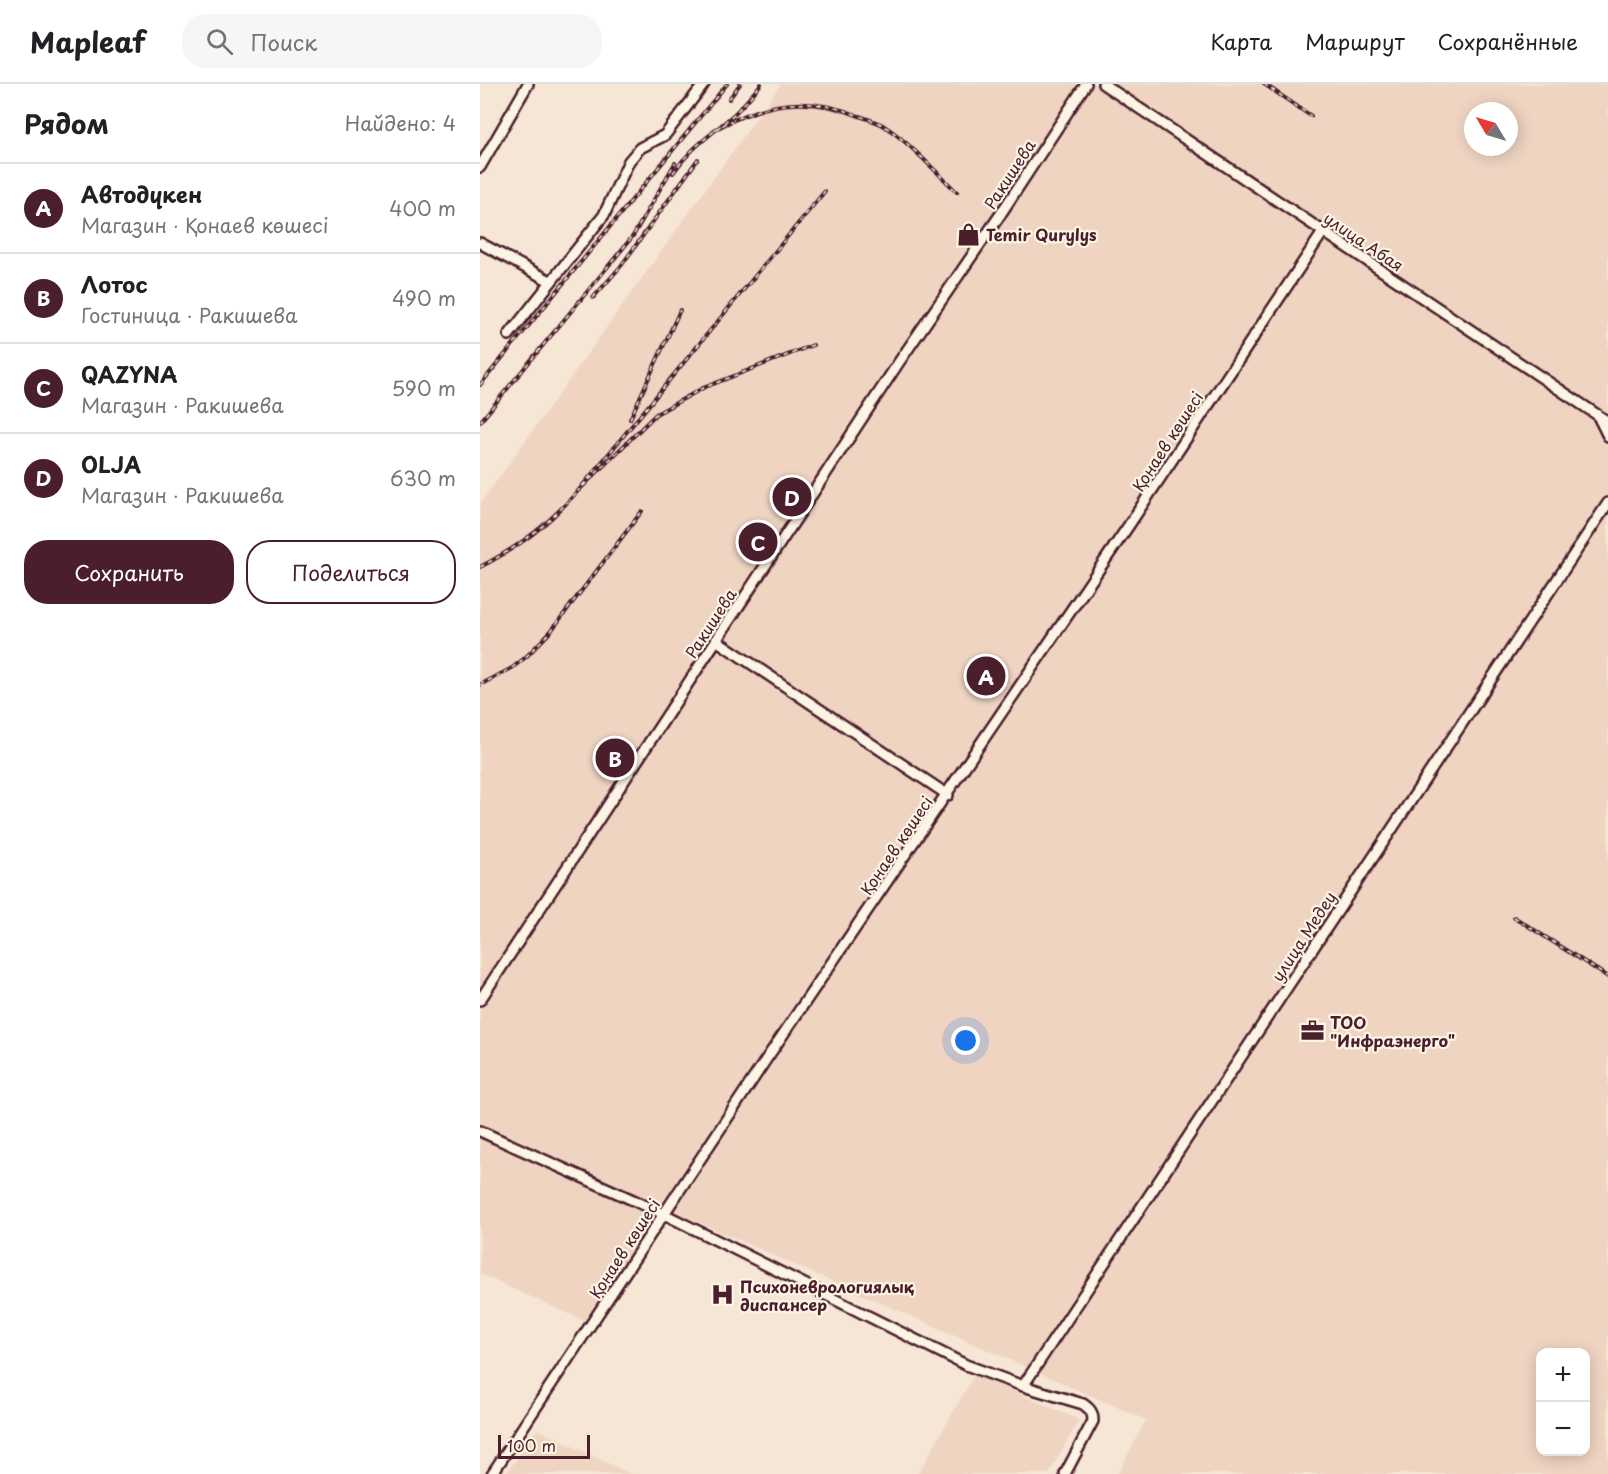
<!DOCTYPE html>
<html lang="ru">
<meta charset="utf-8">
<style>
body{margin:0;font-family:"Playpen Sans",sans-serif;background:#f6f6f6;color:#202124}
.controls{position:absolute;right:18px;bottom:18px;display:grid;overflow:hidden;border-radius:12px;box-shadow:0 3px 15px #0003}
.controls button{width:54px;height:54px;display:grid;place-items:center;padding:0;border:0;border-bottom:2px solid #e0e0e0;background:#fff;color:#202124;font:30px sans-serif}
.compass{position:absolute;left:984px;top:18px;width:54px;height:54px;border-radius:50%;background:#fff;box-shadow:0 3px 15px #0003;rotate:308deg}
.scale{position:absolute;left:18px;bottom:15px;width:92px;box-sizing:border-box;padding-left:6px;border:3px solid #4a1f2b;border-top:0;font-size:16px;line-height:21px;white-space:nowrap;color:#4a1f2b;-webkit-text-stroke:4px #fcf5e5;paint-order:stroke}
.you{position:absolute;left:486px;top:957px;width:21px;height:21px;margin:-15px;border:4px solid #fff;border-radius:50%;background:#1a73e8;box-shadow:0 0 0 9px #1a73e833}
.badge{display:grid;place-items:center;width:39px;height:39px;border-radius:50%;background:#4a1f2b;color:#fff;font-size:20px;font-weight:700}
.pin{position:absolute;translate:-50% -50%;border:3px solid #fff;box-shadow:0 2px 6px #0006}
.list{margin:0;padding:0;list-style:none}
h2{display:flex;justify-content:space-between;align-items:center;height:78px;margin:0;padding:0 24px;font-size:26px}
h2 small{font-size:20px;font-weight:400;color:#757577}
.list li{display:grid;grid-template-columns:39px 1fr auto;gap:18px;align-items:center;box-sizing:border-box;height:90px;padding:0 24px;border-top:2px solid #e0e0e0}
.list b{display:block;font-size:22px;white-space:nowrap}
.list p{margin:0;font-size:20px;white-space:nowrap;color:#757577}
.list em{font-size:20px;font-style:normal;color:#757577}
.actions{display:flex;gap:12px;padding:18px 24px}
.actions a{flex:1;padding:14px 0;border:2px solid #4a1f2b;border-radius:24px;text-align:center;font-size:21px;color:#4a1f2b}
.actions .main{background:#4a1f2b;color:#fff}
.icon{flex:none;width:33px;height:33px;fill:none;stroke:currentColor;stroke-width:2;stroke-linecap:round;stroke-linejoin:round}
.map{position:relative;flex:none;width:1128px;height:1390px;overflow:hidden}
header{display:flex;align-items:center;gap:36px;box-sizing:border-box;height:84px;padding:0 30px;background:#fff;border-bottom:2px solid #e0e0e0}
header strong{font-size:28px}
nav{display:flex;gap:33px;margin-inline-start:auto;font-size:21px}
.search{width:420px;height:54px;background:#f6f6f6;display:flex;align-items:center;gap:15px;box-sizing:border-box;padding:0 21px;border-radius:24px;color:#757577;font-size:22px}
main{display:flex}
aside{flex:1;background:#fff}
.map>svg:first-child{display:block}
.built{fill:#efd4c2;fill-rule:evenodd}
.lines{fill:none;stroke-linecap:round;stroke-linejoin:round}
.minor-casing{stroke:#4a1f2b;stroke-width:14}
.minor{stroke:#fcf5e5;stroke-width:9}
.rail-casing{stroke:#4a1f2b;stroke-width:4}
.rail{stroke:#fcf5e5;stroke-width:1.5;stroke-dasharray:4.5;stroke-linecap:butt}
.labels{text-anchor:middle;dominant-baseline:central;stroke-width:4.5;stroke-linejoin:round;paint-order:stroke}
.street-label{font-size:16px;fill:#4a1f2b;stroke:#fcf5e5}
.poi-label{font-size:16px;font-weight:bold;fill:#4a1f2b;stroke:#fcf5e5;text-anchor:start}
</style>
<header>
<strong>Mapleaf</strong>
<div class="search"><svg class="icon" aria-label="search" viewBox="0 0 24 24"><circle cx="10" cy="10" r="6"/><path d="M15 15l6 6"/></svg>Поиск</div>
<nav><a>Карта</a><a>Маршрут</a><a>Сохранённые</a></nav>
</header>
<main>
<aside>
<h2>Рядом<small>Найдено: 4</small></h2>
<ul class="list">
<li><span class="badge">A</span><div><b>Автодүкен</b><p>Магазин · Қонаев көшесі</p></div><em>400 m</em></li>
<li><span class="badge">B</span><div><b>Лотос</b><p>Гостиница · Ракишева</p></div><em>490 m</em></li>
<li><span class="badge">C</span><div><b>QAZYNA</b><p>Магазин · Ракишева</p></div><em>590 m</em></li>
<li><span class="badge">D</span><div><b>OLJA</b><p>Магазин · Ракишева</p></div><em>630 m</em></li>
</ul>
<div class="actions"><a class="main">Сохранить</a><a>Поделиться</a></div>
</aside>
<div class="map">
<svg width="1128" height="1390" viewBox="0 0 1128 1390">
<rect width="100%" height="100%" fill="#f6e6d5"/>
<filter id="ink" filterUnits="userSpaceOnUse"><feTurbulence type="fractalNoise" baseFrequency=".0167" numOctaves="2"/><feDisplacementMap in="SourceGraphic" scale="12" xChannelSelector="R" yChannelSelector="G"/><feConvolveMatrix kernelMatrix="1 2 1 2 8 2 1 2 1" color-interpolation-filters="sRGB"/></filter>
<g filter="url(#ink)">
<!-- built -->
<path class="built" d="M301 0H1128V1390H638L666 1336 184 1123 112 1240 0 1190V420ZM993 27H1029V63H993ZM1060 1268H1106V1368H1060Z
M495 1290 599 1336 569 1390H438Z
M57 1345 150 1390H26Z"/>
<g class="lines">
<defs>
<path id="minor" d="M623 0 1128 338
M0 83 48 0
M0 159 70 197
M29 251 124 131 149 77 160 64 185 51 224 0
M1118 332 1128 352
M236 556 468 711
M0 916 419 278 520 131 606 0
M0 1047 184 1130 486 1281 543 1302 603 1320C610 1325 613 1328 613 1337L585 1390
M543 1302 1128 419
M12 1390 285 977 649 441 843 148"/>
</defs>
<!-- minor casing -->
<use href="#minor" class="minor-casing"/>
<!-- minor -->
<use href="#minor" class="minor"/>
<defs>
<path id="rail" d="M784 0 831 32
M249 15 260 0
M234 46C283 19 326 10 379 32 386 34 394 37 401 40 425 54 456 88 477 108
M193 89C212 62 229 53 253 31 263 22 272 11 281 0
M113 214 141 182 218 75
M333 261 223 304 176 330 98 407 345 107
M0 301 247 0
M150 335 200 226
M0 338 153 152 195 79
M0 483C42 461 66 442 98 407
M0 601 32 584 46 573 71 547 162 427
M1034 833 1128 893"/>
</defs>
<!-- rail casing -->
<use href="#rail" class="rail-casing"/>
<!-- rail -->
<use href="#rail" class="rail"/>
</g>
</g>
<!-- icons -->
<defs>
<symbol id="shop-bare" viewBox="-9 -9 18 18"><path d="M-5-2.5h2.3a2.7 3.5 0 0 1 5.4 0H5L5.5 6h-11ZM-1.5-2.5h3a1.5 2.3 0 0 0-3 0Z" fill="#4a1f2b" stroke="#fcf5e5" stroke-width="2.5" paint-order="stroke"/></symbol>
<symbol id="office-bare" viewBox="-9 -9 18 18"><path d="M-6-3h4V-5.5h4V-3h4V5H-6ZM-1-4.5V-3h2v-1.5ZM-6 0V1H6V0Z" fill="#4a1f2b" stroke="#fcf5e5" stroke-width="2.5" paint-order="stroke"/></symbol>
<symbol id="hospital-bare" viewBox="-9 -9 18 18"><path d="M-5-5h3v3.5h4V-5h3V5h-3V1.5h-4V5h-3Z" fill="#4a1f2b" stroke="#fcf5e5" stroke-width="2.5" paint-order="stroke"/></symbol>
</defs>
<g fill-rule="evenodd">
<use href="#shop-bare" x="472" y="134" width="33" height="33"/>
<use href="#office-bare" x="816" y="930" width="33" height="33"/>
<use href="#hospital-bare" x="226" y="1194" width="33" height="33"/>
</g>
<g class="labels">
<!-- street labels -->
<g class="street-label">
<text transform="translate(529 90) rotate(-57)">Ракишева</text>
<text transform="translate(884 157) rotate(34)">улица Абая</text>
<text transform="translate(687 357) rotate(-57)">Қонаев көшесі</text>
<text transform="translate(230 539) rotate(-57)">Ракишева</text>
<text transform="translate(416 761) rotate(-56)">Қонаев көшесі</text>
<text transform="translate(823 852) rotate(-57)">улица Медеу</text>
<text transform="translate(144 1164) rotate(-57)">Қонаев көшесі</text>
</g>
<!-- poi labels -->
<g class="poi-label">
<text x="506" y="150">Temir Qurylys</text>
<text x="850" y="938">ТОО<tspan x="850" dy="18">"Инфраэнерго"</tspan></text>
<text x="260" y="1202">Психоневрологиялық<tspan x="260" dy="18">диспансер</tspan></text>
</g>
</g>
</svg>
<div class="controls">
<button>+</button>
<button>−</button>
</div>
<svg class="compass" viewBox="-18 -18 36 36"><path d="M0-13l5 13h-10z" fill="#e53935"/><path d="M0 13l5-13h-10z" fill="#757577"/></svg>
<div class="scale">100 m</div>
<div class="you"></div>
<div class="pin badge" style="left:506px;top:592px">A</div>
<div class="pin badge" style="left:135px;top:674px">B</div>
<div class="pin badge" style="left:278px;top:458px">C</div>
<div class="pin badge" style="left:312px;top:413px">D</div>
</div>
</main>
